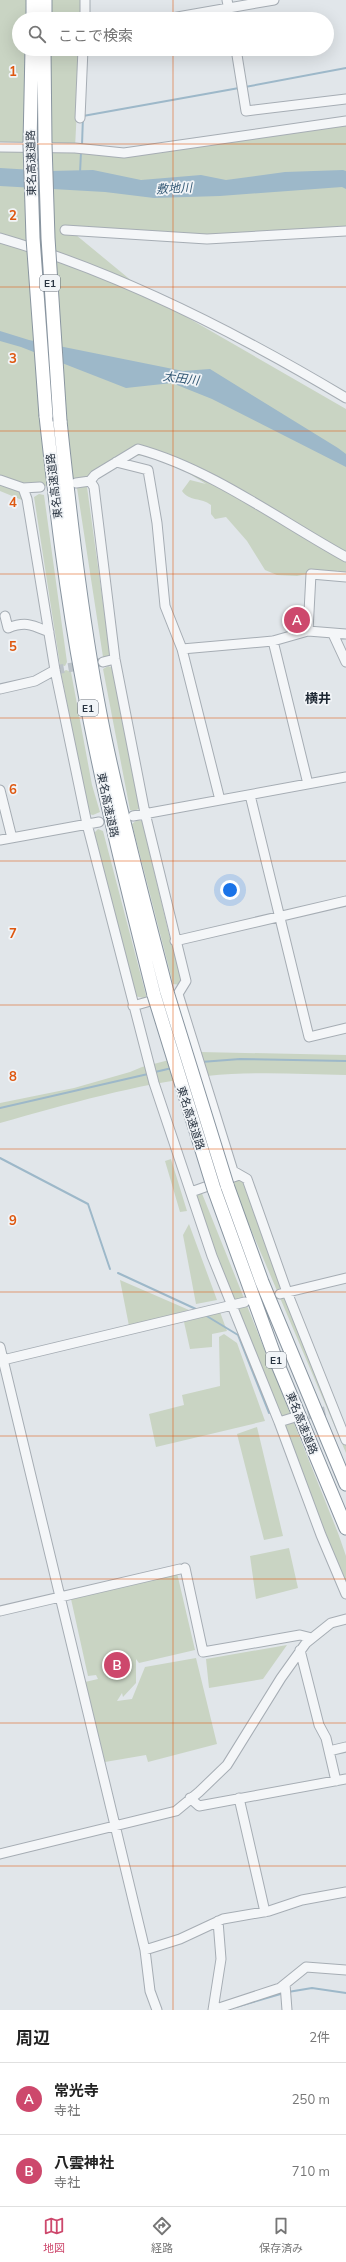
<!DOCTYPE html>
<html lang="ja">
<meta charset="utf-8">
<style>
body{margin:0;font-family:Mulish,"Noto Sans JP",sans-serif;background:#f2f2f2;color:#222}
.you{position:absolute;left:230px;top:890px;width:14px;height:14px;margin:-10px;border:3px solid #fff;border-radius:50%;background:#1a73e8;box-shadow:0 0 0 6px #1a73e833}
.badge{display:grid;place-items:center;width:26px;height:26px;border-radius:50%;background:#cd486c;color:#fff;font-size:13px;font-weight:700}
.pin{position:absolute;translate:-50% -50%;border:2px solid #fff;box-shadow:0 1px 4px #0006}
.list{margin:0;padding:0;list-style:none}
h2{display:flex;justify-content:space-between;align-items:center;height:52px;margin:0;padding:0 16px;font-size:17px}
h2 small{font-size:13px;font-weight:400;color:#767676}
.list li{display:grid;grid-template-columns:26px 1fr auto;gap:12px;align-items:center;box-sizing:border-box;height:72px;padding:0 16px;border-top:1px solid #e0e0e0}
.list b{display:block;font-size:15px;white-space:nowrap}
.list p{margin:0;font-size:13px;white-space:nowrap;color:#767676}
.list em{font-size:13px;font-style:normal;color:#767676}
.icon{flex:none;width:22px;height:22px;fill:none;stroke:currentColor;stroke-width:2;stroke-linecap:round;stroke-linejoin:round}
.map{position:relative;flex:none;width:346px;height:2010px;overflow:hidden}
.search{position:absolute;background:#fff;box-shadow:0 4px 16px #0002;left:12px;right:12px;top:12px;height:44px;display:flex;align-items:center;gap:10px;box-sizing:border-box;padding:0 14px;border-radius:22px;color:#767676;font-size:15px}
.sheet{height:196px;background:#fff}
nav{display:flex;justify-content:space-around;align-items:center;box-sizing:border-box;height:56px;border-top:1px solid #e0e0e0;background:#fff;font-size:11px;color:#767676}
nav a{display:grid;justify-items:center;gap:2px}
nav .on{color:#cd486c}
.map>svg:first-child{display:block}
.green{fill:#c9d4c3}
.water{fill:#9db8c9}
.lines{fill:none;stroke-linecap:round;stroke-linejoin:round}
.stream{stroke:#9db8c9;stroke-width:2}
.minor-tunnel{stroke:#bcc3c8;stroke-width:9;stroke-dasharray:9 4.5;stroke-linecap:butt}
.minor-casing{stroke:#a6adb4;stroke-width:11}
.highway-casing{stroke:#8995a0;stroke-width:15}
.minor{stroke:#f4f6f8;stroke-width:9}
.highway{stroke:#fff;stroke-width:13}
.highway-bridge-casing{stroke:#8995a0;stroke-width:15;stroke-linecap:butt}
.highway-bridge{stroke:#fff;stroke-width:13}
.grid{fill:none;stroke:#de570f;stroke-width:1;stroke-opacity:0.55}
.labels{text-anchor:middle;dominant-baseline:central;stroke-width:3.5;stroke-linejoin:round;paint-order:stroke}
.shield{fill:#f1f4f7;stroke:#666e78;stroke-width:1}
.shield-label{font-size:10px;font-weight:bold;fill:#2a3542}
.street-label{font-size:11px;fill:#2a3542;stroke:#f1f4f7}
.water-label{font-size:12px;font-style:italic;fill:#345975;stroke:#f1f4f7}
.quarter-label{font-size:13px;font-weight:bold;fill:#1c2632;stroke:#f1f4f7}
.grid-label{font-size:13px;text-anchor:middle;font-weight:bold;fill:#de570f;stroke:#f1f4f7;stroke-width:3.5;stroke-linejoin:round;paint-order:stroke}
</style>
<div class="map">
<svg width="346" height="2010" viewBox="0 0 346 2010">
<rect width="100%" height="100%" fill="#e1e6ea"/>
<!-- green -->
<path class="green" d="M0 0H83L82 19H19V49H80L75 148 12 147 107 155 346 124V230L175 238 70 230 150 296 346 409V574L336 570 346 576 321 571 297 576 277 575 265 570 247 541 226 517 215 519 211 514V505C201 497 190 502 182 491L190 480 206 484 157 454 124 457 90 481 26 488 0 480Z
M0 485 21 487 22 500 0 491Z
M82 485 87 487 110 654 108 657H103L77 488Z
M39 494 44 495 67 662 65 666 60 665 34 497Z
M108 666 113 668 134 781 141 808 134 811 130 810 103 669Z
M66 670 71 672 92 785 100 812 93 815 89 814 61 673Z
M137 820 142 821 169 934 183 980 180 985 173 984 132 824Z
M98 829 103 831 147 999 135 996 94 833Z
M200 1052 346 1055V1075C300 1074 253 1071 207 1076 136 1084 68 1104 0 1123V1103L74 1088 130 1072 142 1067Z
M171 1159 187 1211 180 1212 165 1161Z
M239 1179H247L346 1437V1453L235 1192 234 1182Z
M201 1191 338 1533 346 1556V1586L191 1192Z
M189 1224 217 1300 196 1304 183 1235Z
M120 1280 189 1310 129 1326Z
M220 1312 227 1331 212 1334V1347L190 1349 184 1322Z
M224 1334 237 1343 265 1421 156 1447 149 1414 184 1405 182 1395 220 1386 219 1337Z
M257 1427 283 1536 264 1540 237 1434Z
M289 1548 298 1588 256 1599 250 1556Z
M177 1573 195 1650 139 1663 136 1659V1683L123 1697 122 1693 117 1701 132 1699 145 1667 196 1658 217 1744 148 1762 146 1755 105 1762 85 1682 98 1679 96 1675 88 1676 71 1599Z
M287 1645 263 1679 209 1688 206 1659Z"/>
<!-- water -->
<path class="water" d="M0 168 50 171 93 170 141 180 201 175 226 180 285 172 343 170 346 171V189L342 187 220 196 154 198 105 192 0 186Z
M0 331 29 340 183 371 210 369 338 448 346 454V467L212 399 172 383 126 388 21 347 0 341Z"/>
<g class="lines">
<!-- stream -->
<path class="stream" d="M245 87 346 68
M82 145 83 116 239 88
M80 173 81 152
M201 1062 240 1059 346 1061
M155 1072 172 1068
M0 1108 148 1074
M0 1158 88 1204 110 1269
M118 1273 198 1310
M205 1315 238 1335 269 1413
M346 1426V1427
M288 1992 312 1988 346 1993
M236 2007 284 1993"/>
<!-- minor-tunnel -->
<path class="minor-tunnel" d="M55 670 103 662
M295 1418 325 1411"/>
<defs>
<path id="minor" d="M85 0V19
M227 0 231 19
M166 19 274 0
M236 49 246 111 346 99
M80 118 83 49
M0 147 75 148 124 153 346 121
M65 230 207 239 346 231
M0 238C117 272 241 335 346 398
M116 462 148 470 157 523 165 606 182 649
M0 480 23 488 27 499 55 670 87 824 154 1083 212 1256 279 1422 321 1535 346 1594
M90 481 94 487 115 659 145 813 186 981 178 994 233 1171 247 1179 287 1292 346 1440
M76 483 90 481 95 475 138 449C211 469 279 520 346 557
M23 488 40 487
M5 616 8 628C26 621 32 625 49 632
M308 631 311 574 346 577
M333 634 346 662
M273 641 308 784
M103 662 115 659
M0 689 35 681 55 670
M0 790 12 838
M250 795 309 1037 346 1028
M220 800 182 649 273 641 308 631 346 634
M133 816 346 777
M0 840 99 822
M175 941 346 901
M133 1006 161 998
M191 1192 239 1175
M280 1294 346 1278
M0 1347 145 1950 150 1991 157 2010
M3 1360 245 1302
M279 1422 292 1418
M185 1568 203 1652 300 1635 312 1638
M0 1611 180 1569
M300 1650 319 1725 326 1738 336 1781
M329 1751 346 1747
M190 1798 199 1806 346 1779
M239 1798 265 1912
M0 1854 176 1811 199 1792 227 1765 281 1678 306 1643 331 1623 346 1619
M145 1950 180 1939 223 1919 269 1911 302 1900 346 1892
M285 1984 287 2010
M213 2010 280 1988 306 1967 346 1970
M213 2010 221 1959 218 1921"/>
<path id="highway" d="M33 19V0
M45 19V0
M44 49 45 144
M30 144 32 49
M46 416C56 505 66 594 83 683 102 788 128 891 154 995
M60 421C71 525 83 631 104 734 122 821 145 907 167 992
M227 1185 262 1282 346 1484
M214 1189 276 1360 346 1528"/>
</defs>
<!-- minor casing -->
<use href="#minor" class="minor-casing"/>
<!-- highway casing -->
<use href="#highway" class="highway-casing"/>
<!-- minor -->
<use href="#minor" class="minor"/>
<!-- highway -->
<use href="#highway" class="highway"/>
<defs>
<path id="highway-bridge" d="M30 144 33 238 46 416
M45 144 48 238 60 421
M167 992 227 1185
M154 995 214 1189"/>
</defs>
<!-- highway-bridge casing -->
<use href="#highway-bridge" class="highway-bridge-casing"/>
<!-- highway-bridge -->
<use href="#highway-bridge" class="highway-bridge"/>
</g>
<!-- grid -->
<path class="grid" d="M173 0V19M173 49V2010M0 144H346M0 287H346M0 431H346M0 574H346M0 718H346M0 861H346M0 1005H346M0 1149H346M0 1292H346M0 1436H346M0 1579H346M0 1723H346M0 1866H346"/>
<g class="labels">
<!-- shield labels -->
<g class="shield">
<rect x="40" y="275" width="20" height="16" rx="3"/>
<rect x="78" y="700" width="20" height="16" rx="3"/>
<rect x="266" y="1352" width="20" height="16" rx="3"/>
</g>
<g class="shield-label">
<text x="50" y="283">E1</text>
<text x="88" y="708">E1</text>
<text x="276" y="1360">E1</text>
</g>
<!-- street labels -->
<g class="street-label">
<text transform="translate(31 163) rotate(-91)">東名高速道路</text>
<text transform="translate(54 486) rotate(-97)">東名高速道路</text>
<text transform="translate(108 805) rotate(78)">東名高速道路</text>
<text transform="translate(191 1118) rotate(72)">東名高速道路</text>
<text transform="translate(302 1423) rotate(68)">東名高速道路</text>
</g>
<!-- water labels -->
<g class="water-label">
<text transform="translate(174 188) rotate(-3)">敷地川</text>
<text transform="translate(181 378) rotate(7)">太田川</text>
</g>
<!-- quarter labels -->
<g class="quarter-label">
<text x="318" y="698">横井</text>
</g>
</g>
<g class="grid-label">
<text x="13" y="76">1</text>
<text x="13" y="220">2</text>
<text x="13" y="363">3</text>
<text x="13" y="507">4</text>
<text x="13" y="651">5</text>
<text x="13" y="794">6</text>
<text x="13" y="938">7</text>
<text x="13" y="1081">8</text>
<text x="13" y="1225">9</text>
</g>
</svg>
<div class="you"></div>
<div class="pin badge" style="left:297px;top:620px">A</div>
<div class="pin badge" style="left:117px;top:1665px">B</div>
<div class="search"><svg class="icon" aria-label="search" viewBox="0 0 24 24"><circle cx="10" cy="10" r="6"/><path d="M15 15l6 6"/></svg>ここで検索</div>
</div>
<section class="sheet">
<h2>周辺<small>2件</small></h2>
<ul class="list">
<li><span class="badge">A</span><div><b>常光寺</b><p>寺社</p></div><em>250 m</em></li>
<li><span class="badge">B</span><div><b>八雲神社</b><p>寺社</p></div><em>710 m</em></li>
</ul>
</section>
<nav>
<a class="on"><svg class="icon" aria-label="map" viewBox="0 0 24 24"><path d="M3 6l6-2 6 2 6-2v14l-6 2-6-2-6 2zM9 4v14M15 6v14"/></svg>地図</a>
<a><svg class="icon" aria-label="directions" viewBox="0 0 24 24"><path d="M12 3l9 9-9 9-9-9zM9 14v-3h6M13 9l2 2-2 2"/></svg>経路</a>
<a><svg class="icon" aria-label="saved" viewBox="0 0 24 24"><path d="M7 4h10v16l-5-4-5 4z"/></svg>保存済み</a>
</nav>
